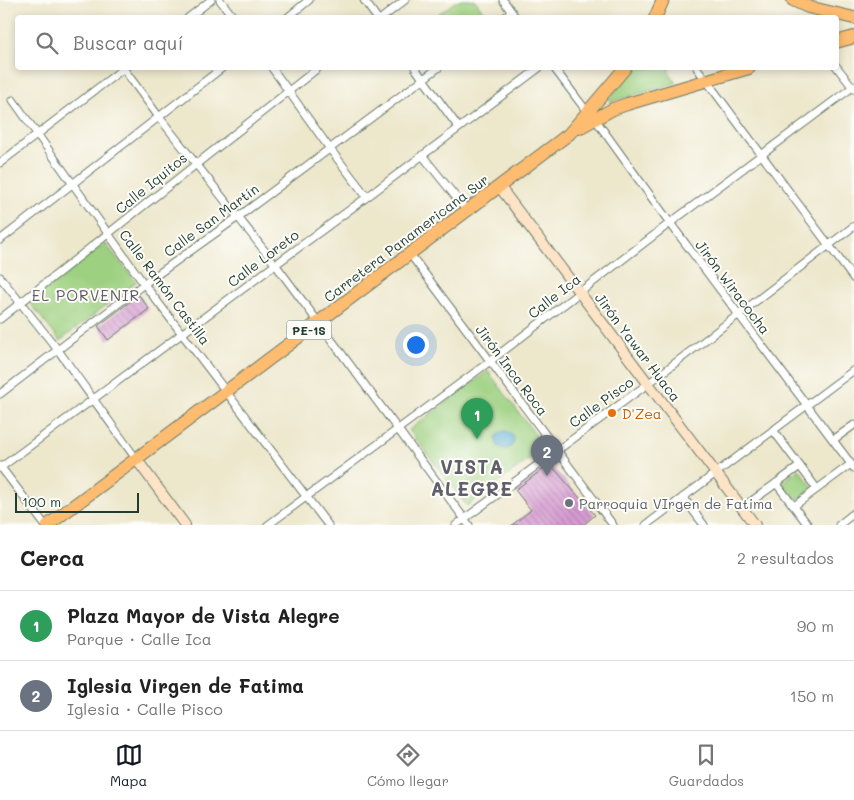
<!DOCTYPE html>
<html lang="es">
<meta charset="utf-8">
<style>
body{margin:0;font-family:Mali,sans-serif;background:#f6f6f6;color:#222}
.scale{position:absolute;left:15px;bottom:12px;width:124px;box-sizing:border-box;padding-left:5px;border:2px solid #1f3d34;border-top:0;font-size:14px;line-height:18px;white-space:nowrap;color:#1f3d34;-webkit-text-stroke:4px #fdfcf7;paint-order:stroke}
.you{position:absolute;left:415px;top:344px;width:18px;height:18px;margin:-12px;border:4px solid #fff;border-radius:50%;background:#1a73e8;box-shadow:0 0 0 8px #1a73e833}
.badge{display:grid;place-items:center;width:32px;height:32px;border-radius:50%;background:#111827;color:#fff;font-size:16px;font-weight:700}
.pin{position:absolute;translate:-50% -41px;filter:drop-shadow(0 1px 2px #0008)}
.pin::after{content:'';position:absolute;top:26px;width:18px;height:15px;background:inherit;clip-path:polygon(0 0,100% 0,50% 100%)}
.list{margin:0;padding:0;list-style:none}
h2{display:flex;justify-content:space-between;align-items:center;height:65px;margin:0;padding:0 20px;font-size:21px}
h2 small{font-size:16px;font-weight:400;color:#767676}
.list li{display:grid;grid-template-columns:32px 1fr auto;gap:15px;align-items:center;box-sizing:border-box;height:70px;padding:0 20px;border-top:1px solid #e0e0e0}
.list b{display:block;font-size:19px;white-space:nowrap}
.list p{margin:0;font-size:16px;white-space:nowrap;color:#767676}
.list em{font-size:16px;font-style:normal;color:#767676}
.icon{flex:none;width:28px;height:28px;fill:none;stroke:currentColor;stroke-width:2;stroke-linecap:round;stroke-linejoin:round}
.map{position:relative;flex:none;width:854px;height:525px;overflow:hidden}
.search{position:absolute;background:#fff;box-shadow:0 2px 8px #0003;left:15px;right:15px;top:15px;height:55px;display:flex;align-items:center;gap:12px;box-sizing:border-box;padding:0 18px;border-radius:5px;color:#767676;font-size:19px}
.sheet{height:205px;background:#fff}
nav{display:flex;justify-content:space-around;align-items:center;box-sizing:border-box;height:70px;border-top:1px solid #e0e0e0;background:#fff;font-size:14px;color:#767676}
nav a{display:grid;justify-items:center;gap:2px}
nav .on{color:#111827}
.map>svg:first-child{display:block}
.park{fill:#9dd080;stroke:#5e865a}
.water{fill:#53aad0;stroke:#397482}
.building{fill:url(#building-back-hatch)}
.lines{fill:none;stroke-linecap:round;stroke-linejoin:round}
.street-casing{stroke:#677869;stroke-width:9}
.secondary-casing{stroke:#677869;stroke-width:12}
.highway-casing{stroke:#677869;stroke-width:14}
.street{stroke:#fff;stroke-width:7}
.secondary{stroke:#fee4c6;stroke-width:10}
.highway{stroke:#fdbc70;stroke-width:12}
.food-dot{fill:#e8710a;stroke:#fdfcf7;stroke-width:2}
.worship-dot{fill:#6b7280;stroke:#fdfcf7;stroke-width:2}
.labels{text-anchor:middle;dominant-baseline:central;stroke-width:4;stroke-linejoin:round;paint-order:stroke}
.shield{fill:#fdfcf7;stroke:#62766e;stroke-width:1}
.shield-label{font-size:12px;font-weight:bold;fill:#1f3d34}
.street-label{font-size:14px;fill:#1f3d34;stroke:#fdfcf7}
.food-label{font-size:14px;fill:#c56008;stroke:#fdfcf7;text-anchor:start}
.worship-label{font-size:14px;fill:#5b616d;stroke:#fdfcf7;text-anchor:start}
.neighbourhood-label{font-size:15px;letter-spacing:1px;fill:#5f5e6b;stroke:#fdfcf7}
.district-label{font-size:19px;font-weight:bold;letter-spacing:1px;fill:#5f5e6b;stroke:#fdfcf7}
</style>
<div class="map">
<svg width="854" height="525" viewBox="0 0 854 525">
<defs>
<pattern id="building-back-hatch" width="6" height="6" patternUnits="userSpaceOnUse" patternTransform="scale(1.25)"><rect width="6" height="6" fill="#d79bd2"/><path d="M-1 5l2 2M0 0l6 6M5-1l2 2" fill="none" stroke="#ae80ab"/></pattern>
</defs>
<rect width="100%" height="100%" fill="#fdfcf7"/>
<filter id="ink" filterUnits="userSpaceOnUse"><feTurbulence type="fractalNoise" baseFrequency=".02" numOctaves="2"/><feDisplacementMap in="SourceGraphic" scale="10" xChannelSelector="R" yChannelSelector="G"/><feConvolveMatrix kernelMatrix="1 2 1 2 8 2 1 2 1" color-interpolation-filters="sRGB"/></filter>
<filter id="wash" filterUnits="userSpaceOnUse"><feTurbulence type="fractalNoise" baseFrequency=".0096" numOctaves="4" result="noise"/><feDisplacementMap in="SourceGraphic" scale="20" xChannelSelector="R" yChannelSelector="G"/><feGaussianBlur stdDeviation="1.12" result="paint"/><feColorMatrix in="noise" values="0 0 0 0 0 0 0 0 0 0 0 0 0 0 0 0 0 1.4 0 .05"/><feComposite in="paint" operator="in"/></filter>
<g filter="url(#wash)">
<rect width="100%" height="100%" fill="#ede7cc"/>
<!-- park -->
<path class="park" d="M458 0H475L485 14 480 17H441L438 14Z
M632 68H671L668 71 676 83 610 102 609 100Z
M105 243 136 282 60 341 29 302Z
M488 371 545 448 467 506 409 430Z
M799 469 813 488 794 502 780 484Z"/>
<!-- water -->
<path class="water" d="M496 440a9 9 0 1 1 18 0a9 9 0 1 1-18 0Z"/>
<g id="blocks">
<!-- building -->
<path class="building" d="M139 295 149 309 108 340 98 326Z
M550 464 595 515 583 525H512L531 510 515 490Z"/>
</g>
</g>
<g filter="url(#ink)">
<use href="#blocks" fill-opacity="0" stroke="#677869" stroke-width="1"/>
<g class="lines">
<defs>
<path id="street" d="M220 0 234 18
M364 0 377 18
M503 0 516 18
M188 18 211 0
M287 18 309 0
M382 18 405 0
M504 18 512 12
M836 66 854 89
M123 68 159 117 275 264 469 525
M272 68 330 149 367 197
M415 68 459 128
M554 68 588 113
M697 68 854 279
M13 100 144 284 328 525
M595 119 670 223 854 468
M422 155 467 211
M0 163 124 68
M0 240 222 68
M410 254 613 525
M0 277 58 350 137 460
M0 319 318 68
M0 394 144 284 238 217 438 68
M773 430 817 489
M833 440 854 425
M0 466 45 525
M0 468 367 197 539 68
M776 483 808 525
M683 497 704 525
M794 506 851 464
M742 508 800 466
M268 525 489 362 670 223 854 86
M456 525 649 383 854 226
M646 525 854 370
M839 525 854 513"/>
<path id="secondary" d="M499 186 755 525
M137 460 185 525"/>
<path id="highway" d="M793 0 808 7 854 18
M655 18 663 0
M836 42 854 37
M579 128 613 109 627 104 749 68
M48 525 569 134 625 68"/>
</defs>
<!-- street casing -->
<use href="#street" class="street-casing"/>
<!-- secondary casing -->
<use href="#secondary" class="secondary-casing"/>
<!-- highway casing -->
<use href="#highway" class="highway-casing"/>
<!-- street -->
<use href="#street" class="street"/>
<!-- secondary -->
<use href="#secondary" class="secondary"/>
<!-- highway -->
<use href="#highway" class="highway"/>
</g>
</g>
<!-- markers -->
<circle class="food-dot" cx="612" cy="413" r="5"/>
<circle class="worship-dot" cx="569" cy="503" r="5"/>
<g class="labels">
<!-- shield labels -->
<rect class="shield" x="286.5" y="320.5" width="45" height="19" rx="4"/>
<g class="shield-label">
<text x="309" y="330">PE-1S</text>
</g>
<!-- street labels -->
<g class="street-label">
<text transform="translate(151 183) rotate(-39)">Calle Iquitos</text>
<text transform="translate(211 220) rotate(-36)">Calle San Martín</text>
<text transform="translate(406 238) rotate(-37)">Carretera Panamericana Sur</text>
<text transform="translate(263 258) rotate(-37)">Calle Loreto</text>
<text transform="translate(165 287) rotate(53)">Calle Ramón Castilla</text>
<text transform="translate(733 287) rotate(53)">Jirón Wiracocha</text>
<text transform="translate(554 296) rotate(-38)">Calle Ica</text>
<text transform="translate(638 347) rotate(53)">Jirón Yawar Huaca</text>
<text transform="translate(512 370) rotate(53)">Jirón Inca Roca</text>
<text transform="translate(601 402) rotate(-36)">Calle Pisco</text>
</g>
<!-- food labels -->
<g class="food-label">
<text x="622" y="413">D'Zea</text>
</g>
<!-- worship labels -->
<g class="worship-label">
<text x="579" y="503">Parroquia VIrgen de Fatima</text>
</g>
<!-- neighbourhood labels -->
<g class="neighbourhood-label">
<text x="86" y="295">EL PORVENIR</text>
</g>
<!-- district labels -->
<g class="district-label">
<text x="472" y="466">VISTA<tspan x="472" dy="22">ALEGRE</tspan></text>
</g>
</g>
</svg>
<div class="scale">100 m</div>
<div class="you"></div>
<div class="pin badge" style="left:477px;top:439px;background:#2e9e5b">1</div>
<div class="pin badge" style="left:547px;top:476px;background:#6b7280">2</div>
<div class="search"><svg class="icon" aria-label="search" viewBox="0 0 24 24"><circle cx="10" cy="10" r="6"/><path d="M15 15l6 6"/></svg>Buscar aquí</div>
</div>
<section class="sheet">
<h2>Cerca<small>2 resultados</small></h2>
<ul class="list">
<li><span class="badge" style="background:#2e9e5b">1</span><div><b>Plaza Mayor de Vista Alegre</b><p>Parque · Calle Ica</p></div><em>90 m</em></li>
<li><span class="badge" style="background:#6b7280">2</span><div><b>Iglesia Virgen de Fatima</b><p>Iglesia · Calle Pisco</p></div><em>150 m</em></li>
</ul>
</section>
<nav>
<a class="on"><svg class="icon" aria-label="map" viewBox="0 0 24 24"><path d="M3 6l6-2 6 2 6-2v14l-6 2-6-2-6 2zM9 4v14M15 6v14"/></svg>Mapa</a>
<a><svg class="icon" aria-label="directions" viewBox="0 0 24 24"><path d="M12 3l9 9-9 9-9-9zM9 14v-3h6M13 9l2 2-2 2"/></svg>Cómo llegar</a>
<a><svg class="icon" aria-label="saved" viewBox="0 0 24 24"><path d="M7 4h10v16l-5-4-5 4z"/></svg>Guardados</a>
</nav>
